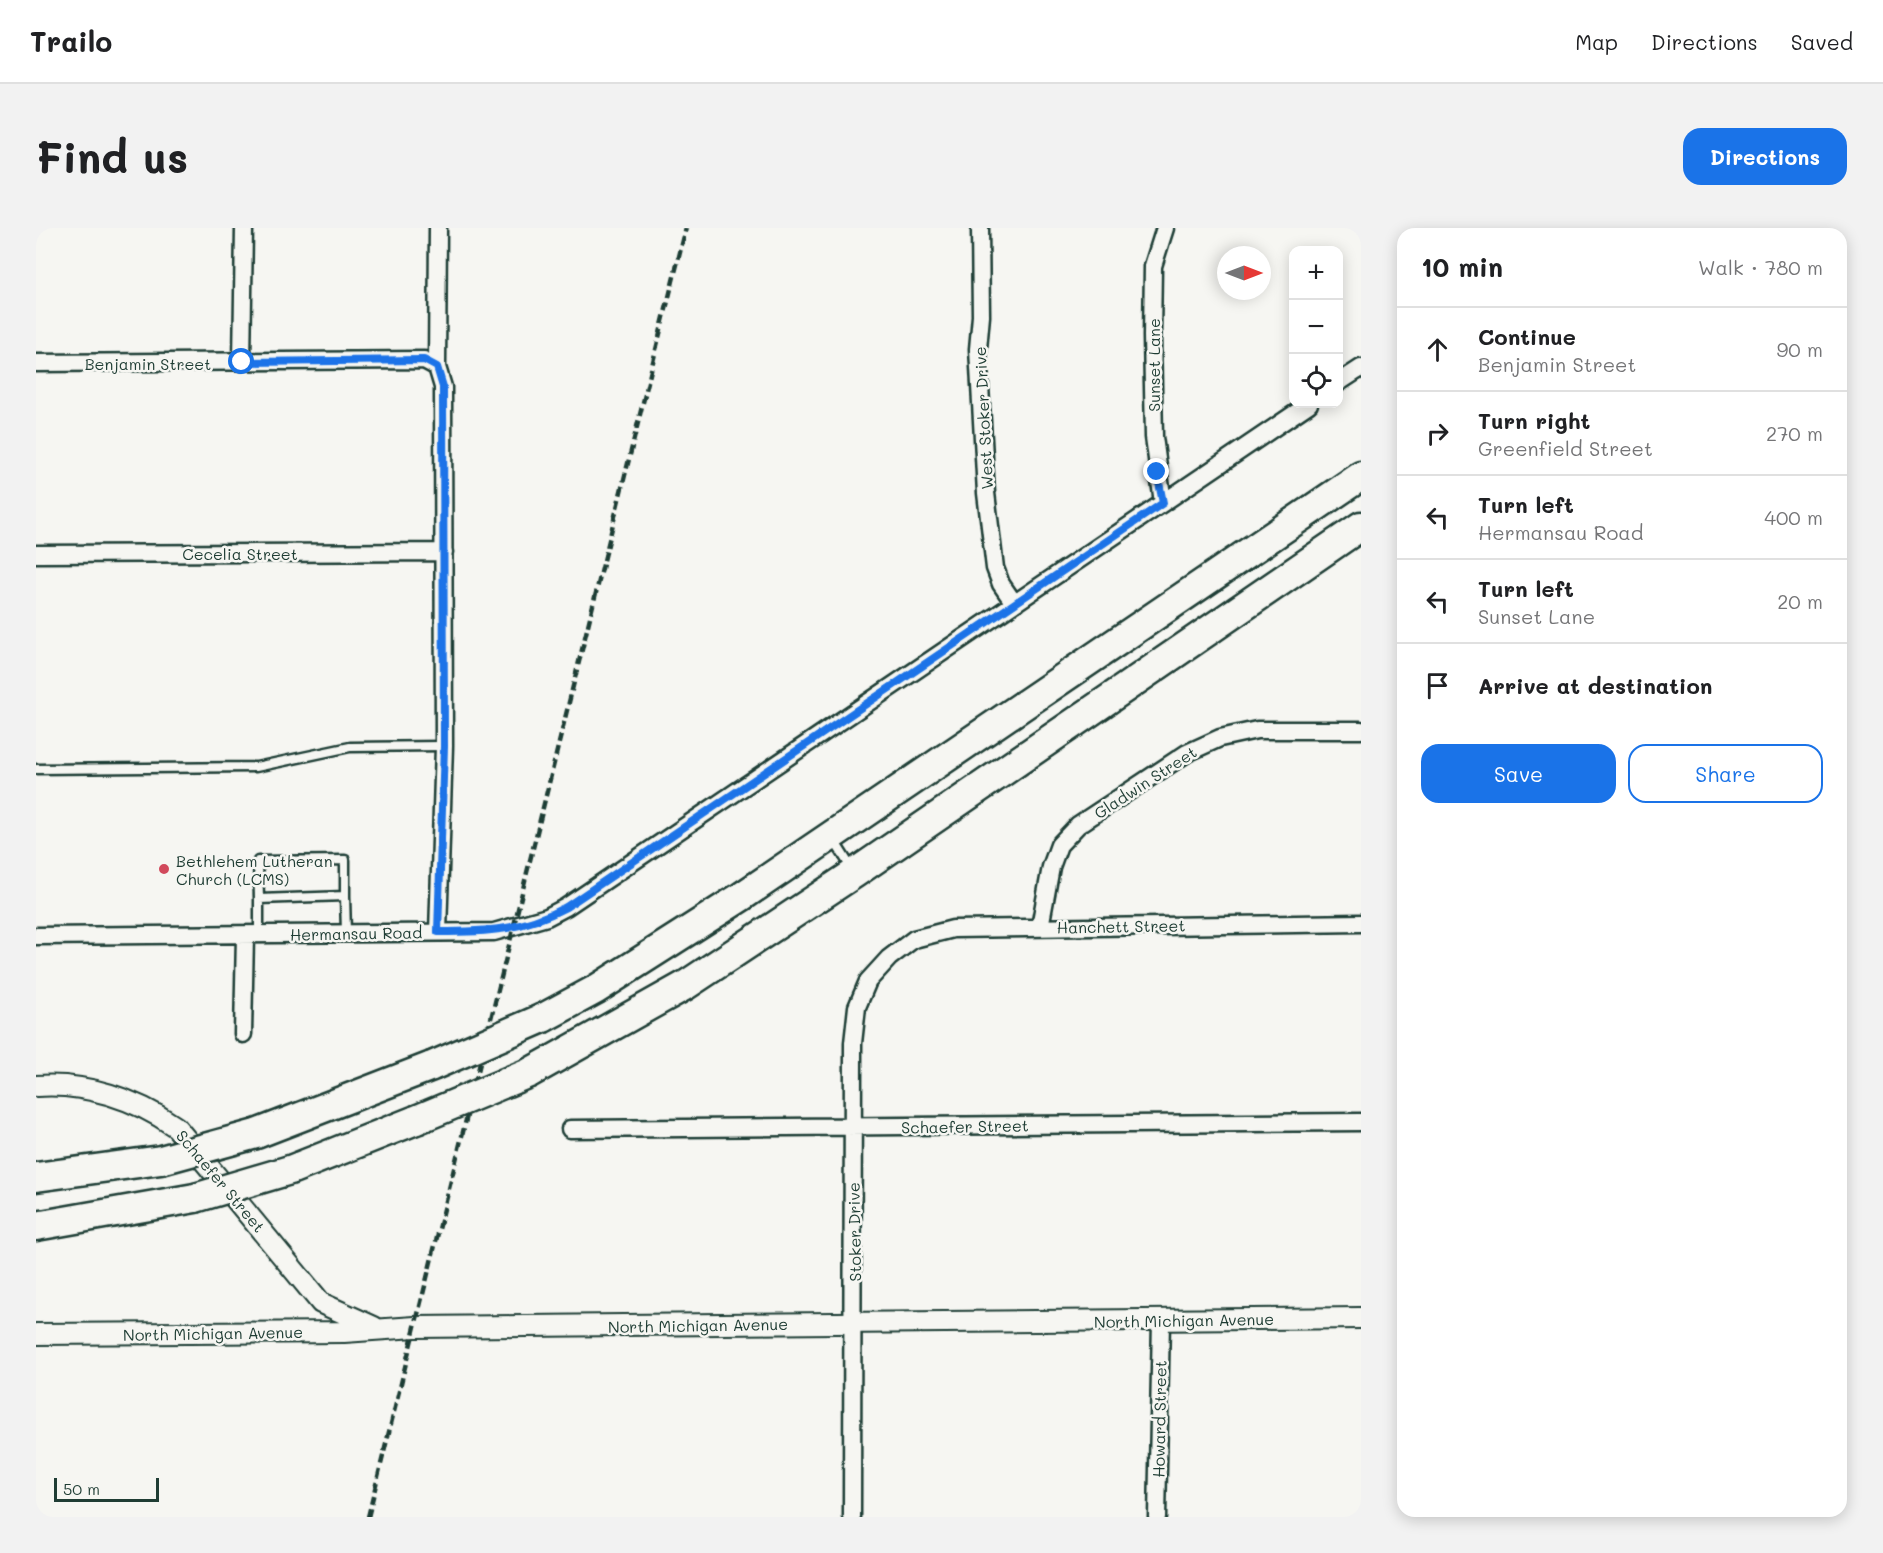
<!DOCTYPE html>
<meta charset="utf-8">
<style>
body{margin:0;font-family:Mali,sans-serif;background:#f2f2f2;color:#202124}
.controls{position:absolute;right:18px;top:18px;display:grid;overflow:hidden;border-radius:12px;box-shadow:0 3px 15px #0003}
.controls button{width:54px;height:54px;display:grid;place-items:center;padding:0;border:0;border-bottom:2px solid #e0e0e0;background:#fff;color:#202124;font:30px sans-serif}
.compass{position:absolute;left:1181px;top:18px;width:54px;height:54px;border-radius:50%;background:#fff;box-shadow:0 3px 15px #0003;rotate:90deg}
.scale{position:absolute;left:18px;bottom:15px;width:105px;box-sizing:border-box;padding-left:6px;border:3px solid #1f3d34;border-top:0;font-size:16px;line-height:21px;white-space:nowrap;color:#1f3d34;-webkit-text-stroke:4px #f6f6f2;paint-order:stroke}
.stop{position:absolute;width:18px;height:18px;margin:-14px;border:4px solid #1a73e8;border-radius:50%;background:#fff}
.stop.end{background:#1a73e8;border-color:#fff;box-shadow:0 2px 6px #0008}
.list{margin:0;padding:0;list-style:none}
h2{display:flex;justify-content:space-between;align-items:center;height:78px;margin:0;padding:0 24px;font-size:26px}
h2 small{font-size:20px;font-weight:400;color:#757577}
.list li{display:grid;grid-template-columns:39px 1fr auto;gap:18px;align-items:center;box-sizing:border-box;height:84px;padding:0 24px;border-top:2px solid #e0e0e0}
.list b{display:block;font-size:22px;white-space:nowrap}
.list p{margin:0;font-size:20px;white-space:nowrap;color:#757577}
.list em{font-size:20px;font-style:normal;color:#757577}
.actions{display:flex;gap:12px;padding:18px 24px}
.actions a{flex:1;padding:14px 0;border:2px solid #1a73e8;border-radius:18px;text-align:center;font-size:21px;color:#1a73e8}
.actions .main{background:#1a73e8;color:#fff}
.icon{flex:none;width:33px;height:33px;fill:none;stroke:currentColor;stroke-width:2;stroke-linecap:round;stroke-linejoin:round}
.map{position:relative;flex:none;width:1325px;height:1289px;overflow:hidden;border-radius:18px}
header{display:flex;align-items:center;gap:36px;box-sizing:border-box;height:84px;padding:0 30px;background:#fff;border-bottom:2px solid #e0e0e0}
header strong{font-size:28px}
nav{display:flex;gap:33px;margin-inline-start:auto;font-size:21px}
.intro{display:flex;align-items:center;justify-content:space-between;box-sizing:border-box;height:144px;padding:0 36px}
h1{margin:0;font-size:42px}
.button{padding:15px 27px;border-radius:18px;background:#1a73e8;color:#fff;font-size:21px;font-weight:700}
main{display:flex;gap:36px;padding:0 36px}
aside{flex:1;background:#fff;border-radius:18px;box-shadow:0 3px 15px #0003}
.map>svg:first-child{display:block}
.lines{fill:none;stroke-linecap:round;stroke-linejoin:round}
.service-casing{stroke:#1f3d34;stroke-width:13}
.minor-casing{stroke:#1f3d34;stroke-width:21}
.tertiary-casing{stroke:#1f3d34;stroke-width:24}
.motorway-casing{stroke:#1f3d34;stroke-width:33}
.service{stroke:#f6f6f2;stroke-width:8}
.minor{stroke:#f6f6f2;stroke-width:16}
.tertiary{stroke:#f6f6f2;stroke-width:20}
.motorway{stroke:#f6f6f2;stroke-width:28}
.rail{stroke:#1f3d34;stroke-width:4.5;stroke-dasharray:9 4.5;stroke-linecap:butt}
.motorway-bridge-casing{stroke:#1f3d34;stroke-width:33;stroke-linecap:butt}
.motorway-bridge{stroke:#f6f6f2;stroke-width:28}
.route{stroke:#1a73e8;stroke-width:8}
.poi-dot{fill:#d1495b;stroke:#f6f6f2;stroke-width:2}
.labels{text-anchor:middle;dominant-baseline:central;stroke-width:5;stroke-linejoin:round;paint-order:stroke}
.street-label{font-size:16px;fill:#1f3d34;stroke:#f6f6f2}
.poi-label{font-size:16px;fill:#1f3d34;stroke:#f6f6f2;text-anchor:start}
</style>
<header>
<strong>Trailo</strong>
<nav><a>Map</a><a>Directions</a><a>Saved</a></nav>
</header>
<div class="intro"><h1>Find us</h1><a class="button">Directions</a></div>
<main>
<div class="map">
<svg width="1325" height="1289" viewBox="0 0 1325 1289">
<rect width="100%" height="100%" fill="#f6f6f2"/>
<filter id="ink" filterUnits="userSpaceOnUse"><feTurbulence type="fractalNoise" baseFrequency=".0167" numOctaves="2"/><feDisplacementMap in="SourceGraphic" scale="12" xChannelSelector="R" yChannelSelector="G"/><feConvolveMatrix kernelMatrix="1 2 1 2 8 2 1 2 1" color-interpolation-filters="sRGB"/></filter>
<g filter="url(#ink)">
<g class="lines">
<defs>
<path id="service" d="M0 541 220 539 314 519 408 518
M797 611 816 641
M223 671 222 633 309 632V668
M223 707V671L309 668 310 705"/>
<path id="minor" d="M402 0 401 139 407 159 408 518 402 704
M944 0 945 88 942 121 950 265 959 340 965 356 978 375
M206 134 208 0
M0 135 388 132 401 139
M1302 155 1325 140
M1127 275 1118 209 1116 108 1117 38 1129 0
M0 326 408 324
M1004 699 1015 639 1023 617 1042 597 1151 525 1184 510 1221 502H1325
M0 708 458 704 511 689 530 679 1273 176
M207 806 209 707
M534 901 1325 894
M816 1289 817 815 821 779 832 753 853 730 878 711 917 701 1325 695
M1121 1289 1125 1093"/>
<path id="tertiary" d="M0 858C49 854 100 871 140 899L285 1075 338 1099
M0 1106 308 1104 379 1099 1325 1090"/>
<path id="motorway" d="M507 790 559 762 705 669 1325 248
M493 845 650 757 819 645 1325 298
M220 906 396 838
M254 942 380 892
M0 949 125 932
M0 998 159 970"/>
</defs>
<!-- service casing -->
<use href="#service" class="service-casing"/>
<!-- minor casing -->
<use href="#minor" class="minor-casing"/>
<!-- tertiary casing -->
<use href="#tertiary" class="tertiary-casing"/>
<!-- motorway casing -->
<use href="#motorway" class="motorway-casing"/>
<!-- service -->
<use href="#service" class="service"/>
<!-- minor -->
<use href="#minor" class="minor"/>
<!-- tertiary -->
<use href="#tertiary" class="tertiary"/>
<!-- motorway -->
<use href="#motorway" class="motorway"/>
<!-- rail -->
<path class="rail" d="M332 1289 650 0"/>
<defs>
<path id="motorway-bridge" d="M396 838 507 790
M380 892 493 845
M125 932 220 906
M159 970 254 942"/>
</defs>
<!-- motorway-bridge casing -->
<use href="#motorway-bridge" class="motorway-bridge-casing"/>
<!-- motorway-bridge -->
<use href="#motorway-bridge" class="motorway-bridge"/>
</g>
</g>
<g class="lines" filter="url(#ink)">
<!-- route -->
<path class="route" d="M206 134 388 132 401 139 407 159 408 518 402 704C451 704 485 703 530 679L1127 275 1121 244"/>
</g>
<!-- markers -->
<circle class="poi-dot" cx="128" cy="641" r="6"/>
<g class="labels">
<!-- street labels -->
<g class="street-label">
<text x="112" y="135">Benjamin Street</text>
<text transform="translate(1117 137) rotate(-90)">Sunset Lane</text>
<text transform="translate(947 190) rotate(-93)">West Stoker Drive</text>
<text x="204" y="325">Cecelia Street</text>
<text transform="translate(1109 554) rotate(-33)">Gladwin Street</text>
<text transform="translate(1085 698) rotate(-1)">Hanchett Street</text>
<text transform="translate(320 705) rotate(-1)">Hermansau Road</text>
<text transform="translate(929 898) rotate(-1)">Schaefer Street</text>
<text transform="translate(185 953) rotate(50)">Schaefer Street</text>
<text transform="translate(818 1004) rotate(-91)">Stoker Drive</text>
<text transform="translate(1148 1092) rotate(-1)">North Michigan Avenue</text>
<text transform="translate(662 1097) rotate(-1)">North Michigan Avenue</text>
<text transform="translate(177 1105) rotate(-1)">North Michigan Avenue</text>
<text transform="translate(1123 1191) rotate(-89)">Howard Street</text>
</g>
<!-- poi labels -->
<g class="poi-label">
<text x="140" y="632">Bethlehem Lutheran<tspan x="140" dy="18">Church (LCMS)</tspan></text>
</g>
</g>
</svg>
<div class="controls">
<button>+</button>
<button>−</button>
<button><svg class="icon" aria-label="locate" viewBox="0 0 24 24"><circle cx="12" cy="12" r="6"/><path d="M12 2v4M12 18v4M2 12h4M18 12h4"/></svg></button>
</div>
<svg class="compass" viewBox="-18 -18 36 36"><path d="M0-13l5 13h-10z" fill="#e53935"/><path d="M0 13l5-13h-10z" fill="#757577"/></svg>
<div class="scale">50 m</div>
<div class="stop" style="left:206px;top:134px"></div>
<div class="stop end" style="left:1121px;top:244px"></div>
</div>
<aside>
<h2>10 min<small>Walk · 780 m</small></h2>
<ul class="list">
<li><svg class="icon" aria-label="ahead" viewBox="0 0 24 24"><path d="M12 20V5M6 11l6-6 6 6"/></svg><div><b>Continue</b><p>Benjamin Street</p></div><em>90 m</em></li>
<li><svg class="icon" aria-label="right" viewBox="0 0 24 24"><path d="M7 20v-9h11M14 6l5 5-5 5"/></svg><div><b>Turn right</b><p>Greenfield Street</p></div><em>270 m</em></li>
<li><svg class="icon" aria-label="left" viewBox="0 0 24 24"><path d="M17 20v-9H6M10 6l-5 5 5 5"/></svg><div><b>Turn left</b><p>Hermansau Road</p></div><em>400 m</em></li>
<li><svg class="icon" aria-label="left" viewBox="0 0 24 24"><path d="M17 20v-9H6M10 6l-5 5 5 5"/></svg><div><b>Turn left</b><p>Sunset Lane</p></div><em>20 m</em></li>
<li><svg class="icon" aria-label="arrive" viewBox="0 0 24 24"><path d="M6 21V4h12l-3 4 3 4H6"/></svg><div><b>Arrive at destination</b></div></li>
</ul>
<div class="actions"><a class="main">Save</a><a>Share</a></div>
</aside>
</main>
